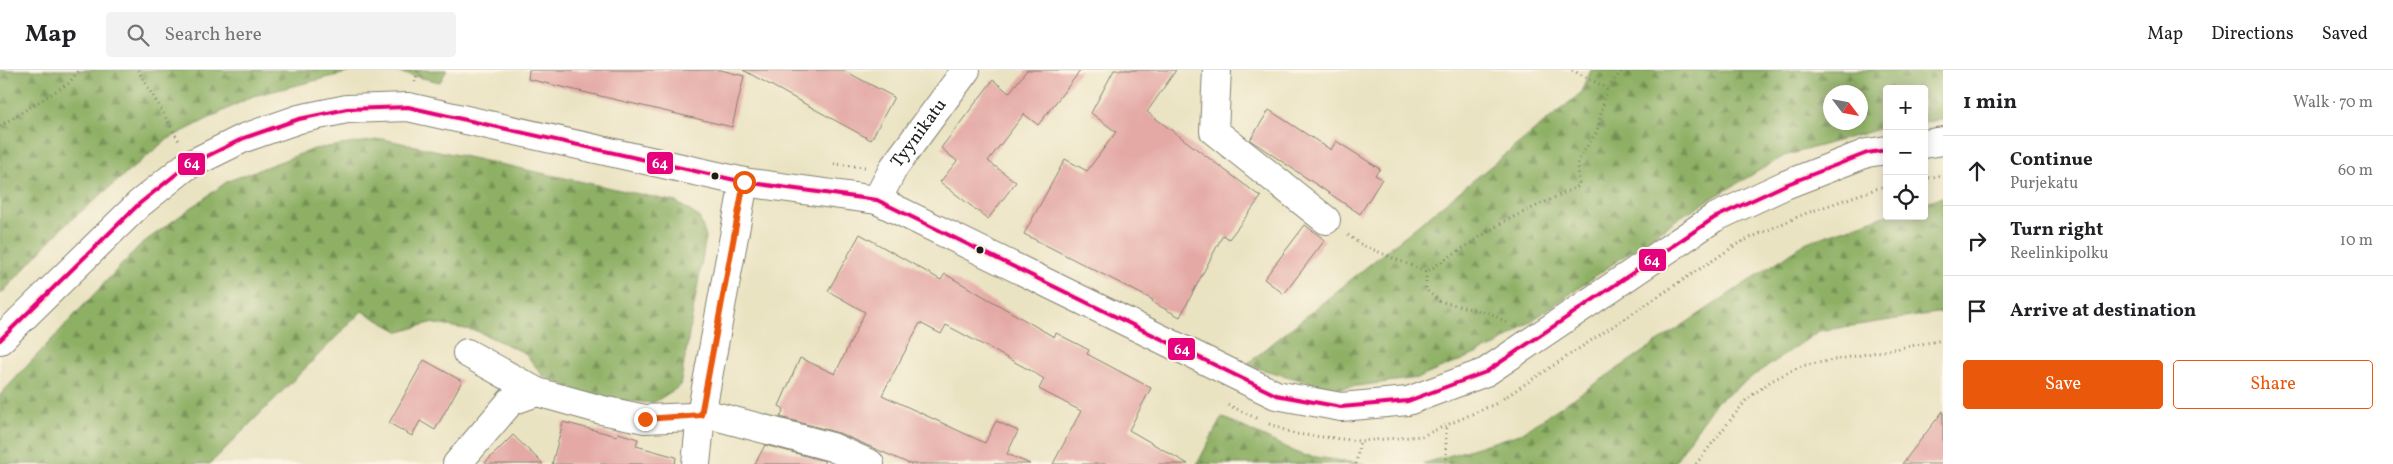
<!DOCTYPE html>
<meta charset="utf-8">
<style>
body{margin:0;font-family:Vollkorn,serif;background:#f2f2f2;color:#202124}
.controls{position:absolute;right:15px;top:15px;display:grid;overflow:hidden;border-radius:5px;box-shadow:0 2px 12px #0003}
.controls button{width:45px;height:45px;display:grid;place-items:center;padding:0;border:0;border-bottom:1px solid #e0e0e0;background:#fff;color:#202124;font:25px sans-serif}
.compass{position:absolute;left:1823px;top:15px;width:45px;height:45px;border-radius:50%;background:#fff;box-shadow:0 2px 12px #0003;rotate:122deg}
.stop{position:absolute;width:15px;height:15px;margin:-11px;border:4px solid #ea580c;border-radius:50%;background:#fff}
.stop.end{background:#ea580c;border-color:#fff;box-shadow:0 1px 5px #0008}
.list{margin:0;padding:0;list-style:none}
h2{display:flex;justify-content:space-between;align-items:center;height:65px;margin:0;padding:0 20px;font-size:21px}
h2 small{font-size:16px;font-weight:400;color:#757577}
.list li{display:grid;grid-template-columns:32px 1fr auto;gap:15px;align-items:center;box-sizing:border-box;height:70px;padding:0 20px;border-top:1px solid #e0e0e0}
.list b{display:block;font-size:19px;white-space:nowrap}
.list p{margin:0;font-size:16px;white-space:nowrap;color:#757577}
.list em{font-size:16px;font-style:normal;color:#757577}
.actions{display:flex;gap:10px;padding:15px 20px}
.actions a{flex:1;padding:11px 0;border:1px solid #ea580c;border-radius:5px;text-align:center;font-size:18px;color:#ea580c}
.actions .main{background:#ea580c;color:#fff}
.icon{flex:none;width:28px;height:28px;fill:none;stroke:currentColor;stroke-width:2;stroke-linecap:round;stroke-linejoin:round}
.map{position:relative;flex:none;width:1943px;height:394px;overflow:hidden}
header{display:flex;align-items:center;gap:30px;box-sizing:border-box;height:70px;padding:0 25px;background:#fff;border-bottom:1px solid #e0e0e0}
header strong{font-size:24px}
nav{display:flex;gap:28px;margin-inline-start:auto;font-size:18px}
.search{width:350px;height:45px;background:#f2f2f2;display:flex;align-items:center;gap:12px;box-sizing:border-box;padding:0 18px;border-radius:5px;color:#757577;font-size:19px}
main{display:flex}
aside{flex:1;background:#fff}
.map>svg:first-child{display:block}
.forest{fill:url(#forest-firs);stroke:#556640;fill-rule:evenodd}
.building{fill:#e4a9a5}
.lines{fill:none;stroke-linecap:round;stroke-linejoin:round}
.minor-casing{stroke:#83806f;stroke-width:30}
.tertiary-casing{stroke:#83806f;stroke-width:30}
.path{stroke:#83806f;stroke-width:3;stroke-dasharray:1 4;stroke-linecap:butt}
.minor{stroke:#fff;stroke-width:28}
.tertiary{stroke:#fff;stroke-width:28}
.bus-1-casing{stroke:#fcf5e5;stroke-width:8}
.bus-1{stroke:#e5007d;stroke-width:4}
.route{stroke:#ea580c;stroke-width:6}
.bus-dot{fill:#1c1c1c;stroke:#fcf5e5;stroke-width:2}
.labels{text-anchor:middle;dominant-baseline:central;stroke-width:5;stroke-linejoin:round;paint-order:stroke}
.street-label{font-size:18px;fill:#1c1c1c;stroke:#fcf5e5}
.line-badge{stroke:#fcf5e5;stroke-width:2}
.badge-label{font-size:14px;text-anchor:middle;font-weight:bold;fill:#fff}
</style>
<header>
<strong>Map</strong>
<div class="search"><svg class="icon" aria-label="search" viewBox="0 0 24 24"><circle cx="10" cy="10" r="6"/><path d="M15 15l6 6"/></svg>Search here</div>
<nav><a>Map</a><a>Directions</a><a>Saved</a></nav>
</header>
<main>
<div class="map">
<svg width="1943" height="394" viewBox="0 0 1943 394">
<defs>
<pattern id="forest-firs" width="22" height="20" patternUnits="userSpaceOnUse" patternTransform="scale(1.25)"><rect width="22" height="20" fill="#8eb065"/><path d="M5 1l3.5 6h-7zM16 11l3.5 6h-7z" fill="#738e52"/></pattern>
</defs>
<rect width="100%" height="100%" fill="#fcf5e5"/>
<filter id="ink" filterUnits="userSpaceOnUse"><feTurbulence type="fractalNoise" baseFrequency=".02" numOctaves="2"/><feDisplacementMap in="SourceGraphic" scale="10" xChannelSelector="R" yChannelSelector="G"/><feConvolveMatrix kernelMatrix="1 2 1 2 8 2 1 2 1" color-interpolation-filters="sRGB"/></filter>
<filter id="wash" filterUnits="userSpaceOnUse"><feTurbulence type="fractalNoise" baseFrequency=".0096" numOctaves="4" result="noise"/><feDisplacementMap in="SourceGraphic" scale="20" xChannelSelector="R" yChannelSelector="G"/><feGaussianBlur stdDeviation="1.12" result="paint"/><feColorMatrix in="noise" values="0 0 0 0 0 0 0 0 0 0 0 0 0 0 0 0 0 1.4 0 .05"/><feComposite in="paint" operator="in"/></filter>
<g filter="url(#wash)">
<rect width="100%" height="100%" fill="#eae3c2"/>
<!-- forest -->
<path class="forest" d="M0 0H358L253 26 166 70 65 155 0 225Z
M388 0H447L440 12Z
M1591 0H1943V50L1924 52V19H1887V57L1784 86 1680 147 1497 275 1418 308 1334 319 1246 295 1582 22ZM1830 22H1860V52H1830Z
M383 69 676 132 699 147 706 167 680 316 653 333 596 328 543 306 525 283 477 261 430 253 400 262 362 241 210 394H0V325L140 175 228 111 314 79Z
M1943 127V242L1819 261 1716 332 1673 394H1422L1520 364 1807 172 1887 145 1924 146V132Z
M1222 347 1302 385 1364 394H1197Z"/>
<g id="blocks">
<!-- building -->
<path class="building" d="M529 0H721L744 6 732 57 528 9Z
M743 0H843L894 27 871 70Z
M1027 0H1081L1038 55 1024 44 988 91 1016 112 988 149 940 112 957 91 941 78 993 10 1009 23Z
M1114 0H1176L1147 42 1261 127 1229 169 1223 165 1180 247 1152 232 1153 230 1024 164 1065 89 1087 101 1116 62 1091 43Z
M1269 40 1331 80 1336 71 1380 99 1375 105 1382 109 1360 144 1250 70Z
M1305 155 1325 170 1284 224 1264 209Z
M860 164 941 210 945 204 1054 267 1056 263 1089 280 1087 284 1151 318 1129 360 1188 394H1053L1081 341 1039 319 1044 309 1035 303 946 255 941 264 920 253 882 325 985 373 996 351 1018 361 1007 384 1030 394H910L839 363 780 347 784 339 779 336 800 288 835 304 865 242 828 221Z
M424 290 462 311 435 360 420 351 412 366 389 353Z
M1943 341V394H1902Z
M563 352 617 366 618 363 638 369 636 376 676 387 675 394H552Z
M513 365 543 394H484Z
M765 375 825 391 823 394H755Z"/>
</g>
</g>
<g filter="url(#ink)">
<use href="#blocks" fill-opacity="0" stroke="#83806f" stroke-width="1"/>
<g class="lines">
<defs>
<g id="minor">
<path d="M1217 0 1214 61 1326 150"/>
<path id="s1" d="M877 130 894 97 966 0"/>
<path d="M467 283 537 322"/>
<path d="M457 394 511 331 537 322 602 340 645 349 715 346 832 377 870 394"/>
<path d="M696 394 701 345 744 112"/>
</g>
<path id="tertiary" d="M1924 74 1943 71
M0 270 139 134 185 97 244 68 299 49 347 39 408 37 744 112 877 130 1276 325 1341 337 1408 331 1486 302 1714 148 1785 115 1867 83 1887 80"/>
</defs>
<!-- minor casing -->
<use href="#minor" class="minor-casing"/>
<!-- tertiary casing -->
<use href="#tertiary" class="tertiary-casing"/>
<!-- path -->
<path class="path" d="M138 0 179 71
M1572 0 1607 18 1623 0
M415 12 418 0
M0 56 69 13 79 0
M834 94 865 97
M1924 109 1943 105
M1348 165 1360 174 1426 202 1503 152 1579 116 1578 91 1597 61 1607 18
M1426 202V220L1439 231 1492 244 1509 254
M1228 335 1258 349
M1269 354 1295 364 1360 371 1422 366 1495 334 1739 173 1804 144 1887 115
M1356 394 1360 371
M1446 394V355
M1696 394 1747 329 1771 311 1801 296 1943 270"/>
<!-- minor -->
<use href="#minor" class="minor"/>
<!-- tertiary -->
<use href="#tertiary" class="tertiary"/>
<defs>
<path id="bus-1" d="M0 270 139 134 185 97 244 68 299 49 347 39 408 37 744 112 877 130 1276 325 1341 337 1408 331 1486 302 1714 148 1785 115 1867 83 1887 80"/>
</defs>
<!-- bus-1 casing -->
<use href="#bus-1" class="bus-1-casing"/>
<!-- bus-1 -->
<use href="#bus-1" class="bus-1"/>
</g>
</g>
<g class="lines" filter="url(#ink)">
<!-- route -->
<path class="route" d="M645 349 701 345 744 112"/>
</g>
<!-- markers -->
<g class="bus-dot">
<circle cx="715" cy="106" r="4.5"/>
<circle cx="980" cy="180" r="4.5"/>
</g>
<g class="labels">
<!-- street labels -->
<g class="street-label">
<text stroke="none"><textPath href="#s1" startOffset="79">Tyynikatu</textPath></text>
</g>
</g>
<g class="line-badge">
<rect x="646" y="81" width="28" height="24" rx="5" fill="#e5007d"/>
<rect x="177" y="82" width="29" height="24" rx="5" fill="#e5007d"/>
<rect x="1638" y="178" width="29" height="24" rx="5" fill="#e5007d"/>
<rect x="1167" y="267" width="29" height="24" rx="5" fill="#e5007d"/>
</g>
<g class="badge-label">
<text x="660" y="98">64</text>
<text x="192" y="98">64</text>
<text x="1652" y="195">64</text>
<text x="1182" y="284">64</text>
</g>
</svg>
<div class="controls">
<button>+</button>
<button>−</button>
<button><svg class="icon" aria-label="locate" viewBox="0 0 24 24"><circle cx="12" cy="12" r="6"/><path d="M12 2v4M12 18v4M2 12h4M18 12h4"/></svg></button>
</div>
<svg class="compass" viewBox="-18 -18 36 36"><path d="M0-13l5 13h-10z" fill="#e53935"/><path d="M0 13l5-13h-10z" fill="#757577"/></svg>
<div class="stop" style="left:744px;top:112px"></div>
<div class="stop end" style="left:645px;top:349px"></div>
</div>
<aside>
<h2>1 min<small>Walk · 70 m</small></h2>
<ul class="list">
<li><svg class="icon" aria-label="ahead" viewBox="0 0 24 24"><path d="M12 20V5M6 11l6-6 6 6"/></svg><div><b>Continue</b><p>Purjekatu</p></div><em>60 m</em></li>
<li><svg class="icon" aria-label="right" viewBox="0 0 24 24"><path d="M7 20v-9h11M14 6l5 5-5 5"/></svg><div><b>Turn right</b><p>Reelinkipolku</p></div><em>10 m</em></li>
<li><svg class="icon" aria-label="arrive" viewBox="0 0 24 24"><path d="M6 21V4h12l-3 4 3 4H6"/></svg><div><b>Arrive at destination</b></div></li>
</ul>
<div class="actions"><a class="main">Save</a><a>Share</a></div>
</aside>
</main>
